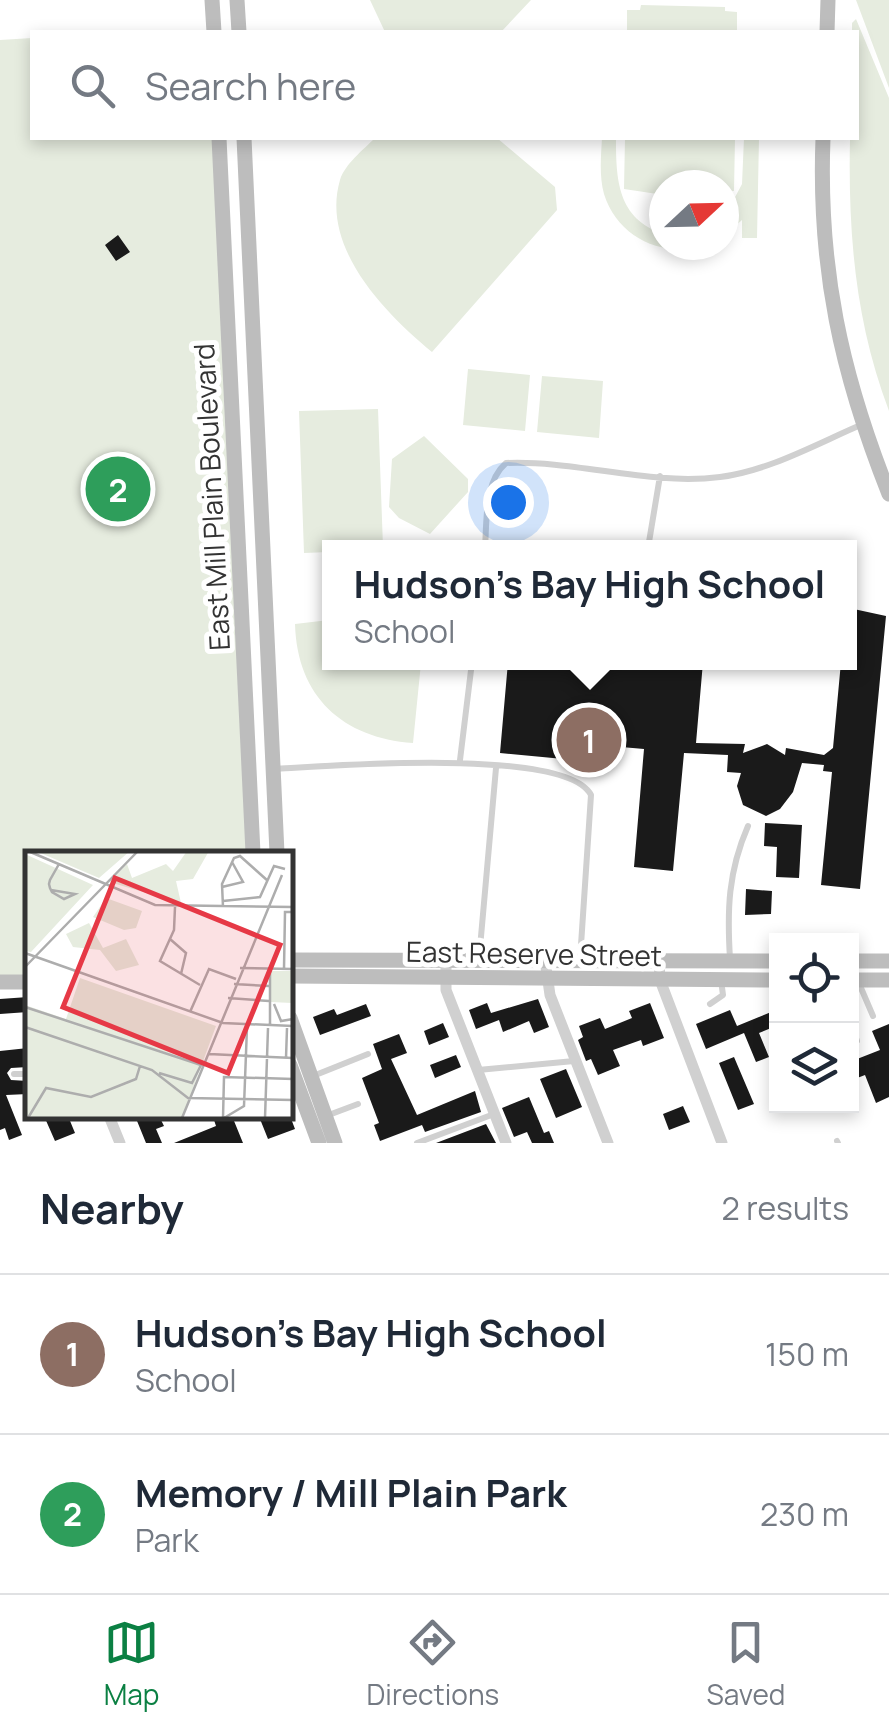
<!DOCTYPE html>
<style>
body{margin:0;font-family:Manrope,sans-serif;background:#f2f2f3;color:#1f2937}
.controls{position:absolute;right:30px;bottom:30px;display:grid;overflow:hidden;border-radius:0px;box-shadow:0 5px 15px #0003}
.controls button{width:90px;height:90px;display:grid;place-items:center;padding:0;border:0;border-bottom:2px solid #e0e1e3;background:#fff;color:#1f2937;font:50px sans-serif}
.compass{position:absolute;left:649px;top:170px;width:90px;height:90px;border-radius:50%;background:#fff;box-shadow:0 5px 15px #0003;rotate:68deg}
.you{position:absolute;left:508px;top:502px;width:35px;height:35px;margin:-25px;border:8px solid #fff;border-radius:50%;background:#1a73e8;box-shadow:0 0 0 15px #1a73e833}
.badge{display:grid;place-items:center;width:65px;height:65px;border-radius:50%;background:#0b8043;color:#fff;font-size:32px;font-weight:700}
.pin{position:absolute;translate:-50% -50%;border:5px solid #fff;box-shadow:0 2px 10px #0006}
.popup{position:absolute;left:322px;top:540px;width:535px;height:130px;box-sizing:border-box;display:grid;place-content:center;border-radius:0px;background:#fff;filter:drop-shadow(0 2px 8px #0005);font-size:32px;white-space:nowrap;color:#747a83}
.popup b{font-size:38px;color:#1f2937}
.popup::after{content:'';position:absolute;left:50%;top:100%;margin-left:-20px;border:20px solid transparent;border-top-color:#fff}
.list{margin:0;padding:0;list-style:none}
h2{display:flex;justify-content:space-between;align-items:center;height:130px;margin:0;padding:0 40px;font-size:42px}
h2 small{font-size:32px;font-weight:400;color:#747a83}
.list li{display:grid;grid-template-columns:65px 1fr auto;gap:30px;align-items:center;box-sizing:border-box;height:160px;padding:0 40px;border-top:2px solid #e0e1e3}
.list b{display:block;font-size:38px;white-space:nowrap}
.list p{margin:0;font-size:32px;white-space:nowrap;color:#747a83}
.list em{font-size:32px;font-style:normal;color:#747a83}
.icon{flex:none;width:55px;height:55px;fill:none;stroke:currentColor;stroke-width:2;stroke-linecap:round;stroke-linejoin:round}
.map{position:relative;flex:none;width:889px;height:1143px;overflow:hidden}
.search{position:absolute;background:#fff;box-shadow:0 5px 15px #0003;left:30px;right:30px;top:30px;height:110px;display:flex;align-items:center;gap:25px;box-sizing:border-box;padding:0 35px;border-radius:0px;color:#747a83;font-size:38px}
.sheet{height:450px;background:#fff}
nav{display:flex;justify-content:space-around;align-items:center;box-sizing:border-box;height:140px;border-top:2px solid #e0e1e3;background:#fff;font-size:28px;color:#747a83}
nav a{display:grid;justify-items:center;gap:5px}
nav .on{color:#0b8043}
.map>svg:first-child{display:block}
.green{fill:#e6ecdf}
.building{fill:#1a1a1a}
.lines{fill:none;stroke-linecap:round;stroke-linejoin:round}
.lane{stroke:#d0d0d0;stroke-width:6}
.street{stroke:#d0d0d0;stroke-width:11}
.secondary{stroke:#bdbdbd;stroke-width:15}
.labels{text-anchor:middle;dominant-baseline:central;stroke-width:10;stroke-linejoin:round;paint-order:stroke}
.street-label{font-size:28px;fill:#333;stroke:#fff}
.inset-road{fill:none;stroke:#adadad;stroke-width:2.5}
.view{fill:#e63946;fill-opacity:0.15;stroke:#e63946;stroke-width:5}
.inset-edge{fill:none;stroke:#333;stroke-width:5}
</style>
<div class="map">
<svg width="889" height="1143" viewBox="0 0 889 1143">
<rect width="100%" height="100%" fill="#fff"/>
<!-- green -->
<path class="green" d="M370 0H531L501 32H385Z
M856 0H889V88Z
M641 5 725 7V11L737 12V32H627V10H640Z
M856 19 889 98V411C855 321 848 233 850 138H856V32H852V23Z
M32 38V138H219L253 853H28L27 981 0 982V40Z
M375 138H497L555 187 557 210 432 352C386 314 320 248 340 180 345 164 363 150 375 138Z
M602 138H616C616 179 617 219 664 234V245H708C665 259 618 239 604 194 599 176 601 156 602 138Z
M625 138H735L734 191H724V185H664V195L624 189Z
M744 138H759L757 238H742V220L724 236V218L742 184Z
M468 369 530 375 525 431 463 425Z
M542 376 603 381 599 438 537 432Z
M378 409 383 547 329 548V552L304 553 299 411Z
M424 436 468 479V492L430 534 399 518 389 507 392 459Z
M329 620V662L421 663 413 743C343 738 297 697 295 624Z"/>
<!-- building -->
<path class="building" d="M118 235 130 252 116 261 105 245Z
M849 608 886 616 860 889 821 885 832 772 823 771 824 765 802 763 793 792 780 809 766 816 743 805 737 786 741 773 727 772 728 755 684 753 673 871 634 867 644 749 610 746V754L592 753 593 744 575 743 574 760 500 753 508 662H703L696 743 745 744 743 753 767 744 785 755 786 748 824 755 833 748 841 662H849Z
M765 823 802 825 799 878 776 877 777 847 764 846Z
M746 889 772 891 771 914 745 915Z
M28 997V1012L0 1014V999Z
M538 999 549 1027 534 1033 529 1021 503 1032 499 1020 476 1029 469 1010 487 1003 491 1013Z
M650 1003 664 1038 643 1046 641 1040 613 1050 620 1066 598 1075 591 1059 586 1061 578 1040 583 1037 579 1026 600 1018 605 1029 632 1018 629 1011Z
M366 1004 371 1016 320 1035 313 1017 334 1009 337 1015Z
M730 1010 737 1026 776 1010V1026L759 1033 769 1057 756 1062 744 1033 706 1049 696 1024Z
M443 1023 449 1037 429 1045 424 1031Z
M889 1024V1097L876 1103 865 1075 852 1080V1061L880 1050 872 1031Z
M399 1034 407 1053 391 1059 417 1115 475 1091 481 1112 425 1132 422 1125 380 1141 374 1125 379 1123 362 1078 382 1069 373 1044Z
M28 1048V1067L11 1068 7 1073 11 1080 28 1081V1094L6 1095 22 1135 9 1140 5 1128 0 1130V1051Z
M456 1055 461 1067 435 1078 430 1065Z
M734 1057 754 1104 738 1110 719 1063Z
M566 1069 582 1107 556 1118 540 1079Z
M529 1097 544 1133 549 1131 554 1143H532L527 1132 514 1137 502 1108Z
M683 1106 690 1122 669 1130 663 1114Z
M44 1116H68L75 1133 55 1141Z
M135 1116H159L164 1126 156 1129 162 1143H146Z
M224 1116H232L243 1143H174L216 1126 214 1120Z
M268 1116H290L295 1129 268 1139 260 1119Z
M486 1124 496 1143H436Z"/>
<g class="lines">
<!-- lane -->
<path class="lane" d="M485 548C487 520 484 482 506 463 577 460 649 486 720 477 769 471 818 443 863 424
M648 548 660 476
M460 760 472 662
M275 769C329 766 566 747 591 795L580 960
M479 959 496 768
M730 959C727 910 728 872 748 826
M858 981 873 1016
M710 1004 723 995 721 980
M852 1026 857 1041
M478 1070 574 1061
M14 1074H28
M313 1076 368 1054
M326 1116 358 1104
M837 1141 838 1143
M417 1143 494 1114"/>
<!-- street -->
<path class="street" d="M446 960V990L506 1143
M545 960 550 995 608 1143
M659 961 660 980 722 1143
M109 1116 120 1143"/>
<!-- secondary -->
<path class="secondary" d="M212 0 214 32
M237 0 239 32
M827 32 828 0
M219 138 253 853
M244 138 277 853
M823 138C818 268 841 373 889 494
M290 960 776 961
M852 961H889
M290 976 776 980
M852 980H889
M0 982H28
M290 1018 335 1143
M290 1065 319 1143"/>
</g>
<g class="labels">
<!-- street labels -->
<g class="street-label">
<text transform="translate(211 497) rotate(-93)">East Mill Plain Boulevard</text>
<text transform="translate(534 953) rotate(1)">East Reserve Street</text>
</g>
</g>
<!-- overview -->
<g transform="translate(25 851)">
<rect width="268" height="268" fill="#fff"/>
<path d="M11 0H105L74 27ZM162 0H184L168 28 151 30 156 52 84 31 102 13 107 27 141 13 148 20ZM0 3 68 34 6 101 0 100ZM81 47 117 60 111 77 99 79 68 66ZM64 72 78 97 101 88 114 114 91 120 75 99 48 96 41 83ZM246 120H267V152L246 151ZM55 127 191 175 157 267H0V154L41 168Z" fill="#e6ecdf"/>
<path class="inset-road" d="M3 0 130 54 268 56M197 36 218 31 207 11M26 39 50 43 39 48 27 41 25 37 24 33 25 29 34 13M198 50 235 46 249 15 260 18M150 56 149 79 135 110 175 134M198 56 197 33 209 7 215 5 243 30M145 88 161 102 156 123M0 102 198 172 268 175M0 116 113 0M215 117 268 118M259 118 260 61H268M209 133 244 135M203 147 244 150M249 153 256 170 268 168M0 156 176 214 167 232 134 222M165 161 184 118 211 128M245 174V118M0 176 127 219 163 247 268 249M184 203 268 207M261 207 262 177M3 267 21 237 66 246 111 228 115 215M157 267 257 24M198 267 199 226 268 228M199 267 219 255 222 176M240 267 243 177"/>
<path class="view" d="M90 27 255 94 203 222 38 156Z"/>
<rect width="268" height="268" class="inset-edge"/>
</g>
</svg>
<div class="controls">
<button><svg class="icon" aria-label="locate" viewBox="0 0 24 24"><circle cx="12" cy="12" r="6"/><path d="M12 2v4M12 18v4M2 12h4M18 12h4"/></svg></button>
<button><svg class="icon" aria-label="layers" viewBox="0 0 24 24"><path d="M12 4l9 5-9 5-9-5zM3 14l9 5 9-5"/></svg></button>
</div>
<svg class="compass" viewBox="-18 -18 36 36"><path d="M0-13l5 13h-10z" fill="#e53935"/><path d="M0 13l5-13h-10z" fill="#747a83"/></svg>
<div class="you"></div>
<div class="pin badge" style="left:589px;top:740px;background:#8d6e63">1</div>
<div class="popup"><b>Hudson's Bay High School</b>School</div>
<div class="pin badge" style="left:118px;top:489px;background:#2e9e5b">2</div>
<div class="search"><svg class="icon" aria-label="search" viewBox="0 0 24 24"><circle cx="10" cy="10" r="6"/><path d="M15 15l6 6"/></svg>Search here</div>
</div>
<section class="sheet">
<h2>Nearby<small>2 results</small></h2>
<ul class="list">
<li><span class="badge" style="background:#8d6e63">1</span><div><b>Hudson's Bay High School</b><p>School</p></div><em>150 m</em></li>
<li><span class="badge" style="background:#2e9e5b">2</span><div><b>Memory / Mill Plain Park</b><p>Park</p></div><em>230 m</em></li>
</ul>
</section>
<nav>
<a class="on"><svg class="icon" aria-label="map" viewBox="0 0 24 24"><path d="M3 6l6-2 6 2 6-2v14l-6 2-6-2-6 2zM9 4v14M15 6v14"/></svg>Map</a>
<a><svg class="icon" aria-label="directions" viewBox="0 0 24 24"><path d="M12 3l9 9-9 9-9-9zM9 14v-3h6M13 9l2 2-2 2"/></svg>Directions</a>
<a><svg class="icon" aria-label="saved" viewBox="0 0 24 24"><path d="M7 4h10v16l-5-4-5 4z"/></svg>Saved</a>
</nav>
